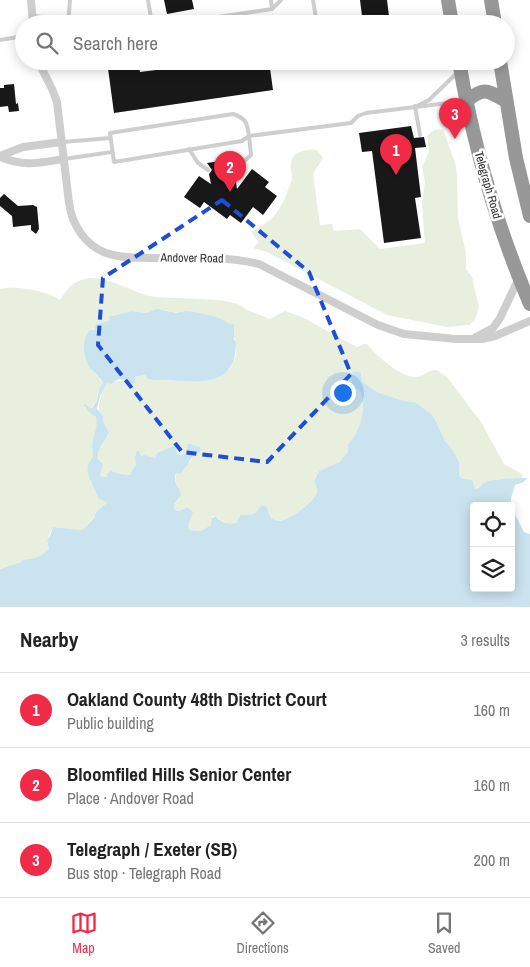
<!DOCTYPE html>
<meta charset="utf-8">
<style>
body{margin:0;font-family:"Archivo Narrow",sans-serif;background:#f2f2f2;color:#222}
.controls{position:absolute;right:15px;bottom:15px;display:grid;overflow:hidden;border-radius:5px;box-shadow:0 2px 12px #0003}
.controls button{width:45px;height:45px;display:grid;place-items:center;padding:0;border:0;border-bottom:1px solid #e0e0e0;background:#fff;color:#222;font:25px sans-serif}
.you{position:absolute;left:342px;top:392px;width:18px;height:18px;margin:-12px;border:4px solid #fff;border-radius:50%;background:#1a73e8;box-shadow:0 0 0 8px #1a73e833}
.badge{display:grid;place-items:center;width:32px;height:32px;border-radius:50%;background:#f02b48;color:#fff;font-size:16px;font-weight:700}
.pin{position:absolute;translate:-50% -41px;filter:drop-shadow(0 1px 2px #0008)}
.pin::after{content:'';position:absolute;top:26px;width:18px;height:15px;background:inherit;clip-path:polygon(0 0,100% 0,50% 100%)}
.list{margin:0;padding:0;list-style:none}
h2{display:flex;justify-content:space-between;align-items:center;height:65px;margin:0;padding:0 20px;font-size:21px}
h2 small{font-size:16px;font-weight:400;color:#767676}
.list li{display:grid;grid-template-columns:32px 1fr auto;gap:15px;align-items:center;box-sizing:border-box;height:75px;padding:0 20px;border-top:1px solid #e0e0e0}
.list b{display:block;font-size:19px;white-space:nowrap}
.list p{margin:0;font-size:16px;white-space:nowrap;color:#767676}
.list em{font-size:16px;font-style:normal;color:#767676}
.icon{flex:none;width:28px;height:28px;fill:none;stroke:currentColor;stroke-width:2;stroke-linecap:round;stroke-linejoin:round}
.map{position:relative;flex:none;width:530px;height:607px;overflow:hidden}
.search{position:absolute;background:#fff;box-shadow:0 2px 12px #0003;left:15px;right:15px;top:15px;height:55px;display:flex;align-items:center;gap:12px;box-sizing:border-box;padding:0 18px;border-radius:28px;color:#767676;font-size:19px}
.sheet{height:290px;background:#fff}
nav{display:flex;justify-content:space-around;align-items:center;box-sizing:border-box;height:70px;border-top:1px solid #e0e0e0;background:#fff;font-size:14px;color:#767676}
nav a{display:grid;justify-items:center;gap:2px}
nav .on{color:#f02b48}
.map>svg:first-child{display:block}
.green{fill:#e8efdf}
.water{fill:#cae3ef}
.building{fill:#181818}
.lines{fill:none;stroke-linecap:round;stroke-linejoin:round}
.lane{stroke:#cecece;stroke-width:4}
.street{stroke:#cecece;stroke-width:8}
.highway{stroke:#989898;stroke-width:14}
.marked{fill:none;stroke:#1d4ed8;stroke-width:4;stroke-dasharray:10 6;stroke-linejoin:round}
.labels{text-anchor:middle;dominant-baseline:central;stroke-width:5;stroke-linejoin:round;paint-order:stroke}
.street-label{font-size:12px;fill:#313131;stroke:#fff}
</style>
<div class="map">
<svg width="530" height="607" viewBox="0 0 530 607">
<rect width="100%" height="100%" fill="#fff"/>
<!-- green -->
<path class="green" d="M443 129 455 163 457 176 458 219 466 253V269L472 277 479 307 475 320 469 325 447 327 387 315 267 252 253 248 259 242 251 232C271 221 278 215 287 193 288 188 292 183 292 178 292 171 289 166 292 159 297 150 308 149 317 150L323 158 313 174 320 225 332 224 334 231 360 229 380 249 425 243 422 203 425 182 422 167 429 151 427 136 434 130Z
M89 278C112 278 132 292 154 297L220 300 238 304 247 310 270 319 285 311 302 317 357 347 364 344H367C375 355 401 377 415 377 424 377 428 369 437 370L447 377 481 422 504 464 522 474V479H499L486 482 475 489 459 475V462L453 450 445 441 435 419 431 414 415 402 404 401 377 392 362 381 361 373 358 371 354 372 353 385 360 391C364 406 364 432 350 443L348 452 342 458 340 463 319 471 314 481C315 484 318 489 317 492 314 501 288 521 279 521 277 521 273 519 271 518L266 506 254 514 240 515 236 523C228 524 222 522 216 516H213L212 525 201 531 189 530 184 508 179 511 175 510 174 504 180 498 175 484 176 472 184 470 185 465 190 462 193 456 186 453C177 457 174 450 166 450 163 450 160 451 158 452L156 458 153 459C149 455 146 455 141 456L139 451 135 457 137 466 134 467 130 475 120 473 107 477 99 476 98 452 109 433C98 412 96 412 103 390 105 383 101 389 107 383 116 382 124 379 135 379V377L145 375 156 380 185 381 218 378 230 369 236 355V342L230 324 222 319 213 316 172 312 164 310 148 312 146 313 132 311 112 316 110 320 99 324 92 330 84 344 85 358 91 369 103 383 98 392 97 400 89 411 96 417C98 430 93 434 92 445 92 449 93 453 93 457L91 460 90 481 96 489 98 498 107 503 82 530 53 527 47 540 49 549 43 555 32 560H26L16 564 0 569V289C15 285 48 291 60 300 69 287 71 282 89 278Z"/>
<!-- water -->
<path class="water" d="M157 309 177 313 186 311 195 312 213 316 222 319 230 324H234V339L236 342C236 394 191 379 156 380L148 379 145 375 135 377V383C128 384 123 377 117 380 115 381 113 383 111 384L107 383 100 396 97 409 103 416V421L109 433 101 446 98 452V459C107 465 100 469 100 476L107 477V474L111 471 116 473 130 475 134 467 136 466 135 457 137 451H139L141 456 145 455 155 458 158 452C164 451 169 447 175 446L177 454 181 455 186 453 188 444H191L194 446 200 447 201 450 197 454 193 456C190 461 184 470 180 474L176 473C172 485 180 485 181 496L174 504 175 510 179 511 187 507 193 512 188 525 189 530 201 531 211 525 212 518 216 516C221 523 228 524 236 523L240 515 254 514C259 510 259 505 266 506L271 518C273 519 277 521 279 521 288 521 315 501 317 492 318 489 315 484 314 481L319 471 340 462 342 458 348 452V445C361 429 366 413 360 391L352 385 351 378 354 372 358 371 361 373 362 381 377 392 404 401 415 402 431 414 435 419 445 441 453 450 459 462V475L463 479 472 480 475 489C480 488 481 484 486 482 491 479 520 478 527 478L524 482 515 485 511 498V506H474V588H511V507L524 532 530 534V607H0V569L21 562 23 560C34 559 41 557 49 549L47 540 50 536 53 527 82 530 94 518 97 511 107 503 98 498C94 483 80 472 93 457 93 453 92 449 92 445 93 434 98 429 96 417L90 413 84 405 85 404 90 408H92L97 400 99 389 103 383C100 377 94 373 90 368 83 358 81 339 90 330H94L96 325 110 320 109 317 112 316 132 311 146 313Z"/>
<!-- building -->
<path class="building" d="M164 0H192L194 9 167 14Z
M360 0H387L390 24H363Z
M107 61H138L140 72 156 70 155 61H269L273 90 114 113Z
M14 84 16 104 18 103 19 111 9 112 8 106 0 107V88H4V85Z
M411 126 414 138 424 137 426 147 415 148 421 197 415 198 421 238 384 243 372 151 362 152 359 133Z
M233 159V162L230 167 234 170 237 189 252 169 269 182 265 187 277 196 263 215 253 207 241 223 230 215 227 219 204 202 200 208 184 197 199 176 211 184 209 174 212 170 207 163Z
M4 194 18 206 33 205 37 207 39 229 36 234 31 230V225L13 227 12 216 0 206V198Z"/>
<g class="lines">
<!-- lane -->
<path class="lane" d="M148 0 152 24
M271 0 272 9 281 0
M313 0 317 24
M32 16 44 17 65 24
M68 24 70 0
M171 24 272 9
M0 40 24 36
M83 61 84 67
M415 106 420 135
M417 106 429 100 457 73
M233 114C247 119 247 123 249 136L242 141 114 162 110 133Z
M63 142 110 138
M189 149 198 163 208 170
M64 159 112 152
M234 166 242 163 251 155 249 136 351 123 358 116 366 113 464 101"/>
<!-- street -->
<path class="street" d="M31 0 33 24
M38 61 52 89 57 102 69 203C72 225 85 245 106 253 122 259 139 257 156 258 190 258 225 256 259 264L378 325 404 334 456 339H482L495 336 530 321
M0 156 23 147 62 142
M0 157C25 167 38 163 64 159
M476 337 493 328 500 318 519 278"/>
<!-- highway -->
<path class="highway" d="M448 0 452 24
M491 0 495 24
M459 61C473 145 497 226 530 304
M500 61 516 158 530 216
M466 101C485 87 486 90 506 101"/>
</g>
<!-- marked area -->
<path class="marked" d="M222 200 309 272 351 374 267 462 182 452 98 345 103 278Z"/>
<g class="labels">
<!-- street labels -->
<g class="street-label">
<text transform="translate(488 185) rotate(74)">Telegraph Road</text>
<text transform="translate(192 258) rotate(1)">Andover Road</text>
</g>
</g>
</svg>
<div class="controls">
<button><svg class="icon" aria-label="locate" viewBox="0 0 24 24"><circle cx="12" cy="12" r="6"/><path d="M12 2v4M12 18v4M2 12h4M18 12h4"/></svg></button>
<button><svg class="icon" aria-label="layers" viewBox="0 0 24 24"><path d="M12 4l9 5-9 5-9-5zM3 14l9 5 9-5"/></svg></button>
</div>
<div class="you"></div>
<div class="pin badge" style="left:396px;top:175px">1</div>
<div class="pin badge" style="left:230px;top:192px">2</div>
<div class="pin badge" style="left:455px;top:139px">3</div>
<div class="search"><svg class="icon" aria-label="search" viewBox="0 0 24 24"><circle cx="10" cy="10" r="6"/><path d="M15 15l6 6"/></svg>Search here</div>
</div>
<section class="sheet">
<h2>Nearby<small>3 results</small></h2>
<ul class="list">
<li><span class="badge">1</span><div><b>Oakland County 48th District Court</b><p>Public building</p></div><em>160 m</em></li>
<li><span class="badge">2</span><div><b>Bloomfiled Hills Senior Center</b><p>Place · Andover Road</p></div><em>160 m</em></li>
<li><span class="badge">3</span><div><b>Telegraph / Exeter (SB)</b><p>Bus stop · Telegraph Road</p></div><em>200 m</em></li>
</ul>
</section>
<nav>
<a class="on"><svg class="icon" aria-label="map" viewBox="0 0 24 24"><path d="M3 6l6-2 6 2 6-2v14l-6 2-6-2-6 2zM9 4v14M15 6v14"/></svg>Map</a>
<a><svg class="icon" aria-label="directions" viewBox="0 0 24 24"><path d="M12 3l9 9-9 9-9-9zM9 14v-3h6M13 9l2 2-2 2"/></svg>Directions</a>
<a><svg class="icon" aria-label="saved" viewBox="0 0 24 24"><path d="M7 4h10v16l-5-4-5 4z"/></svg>Saved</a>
</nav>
